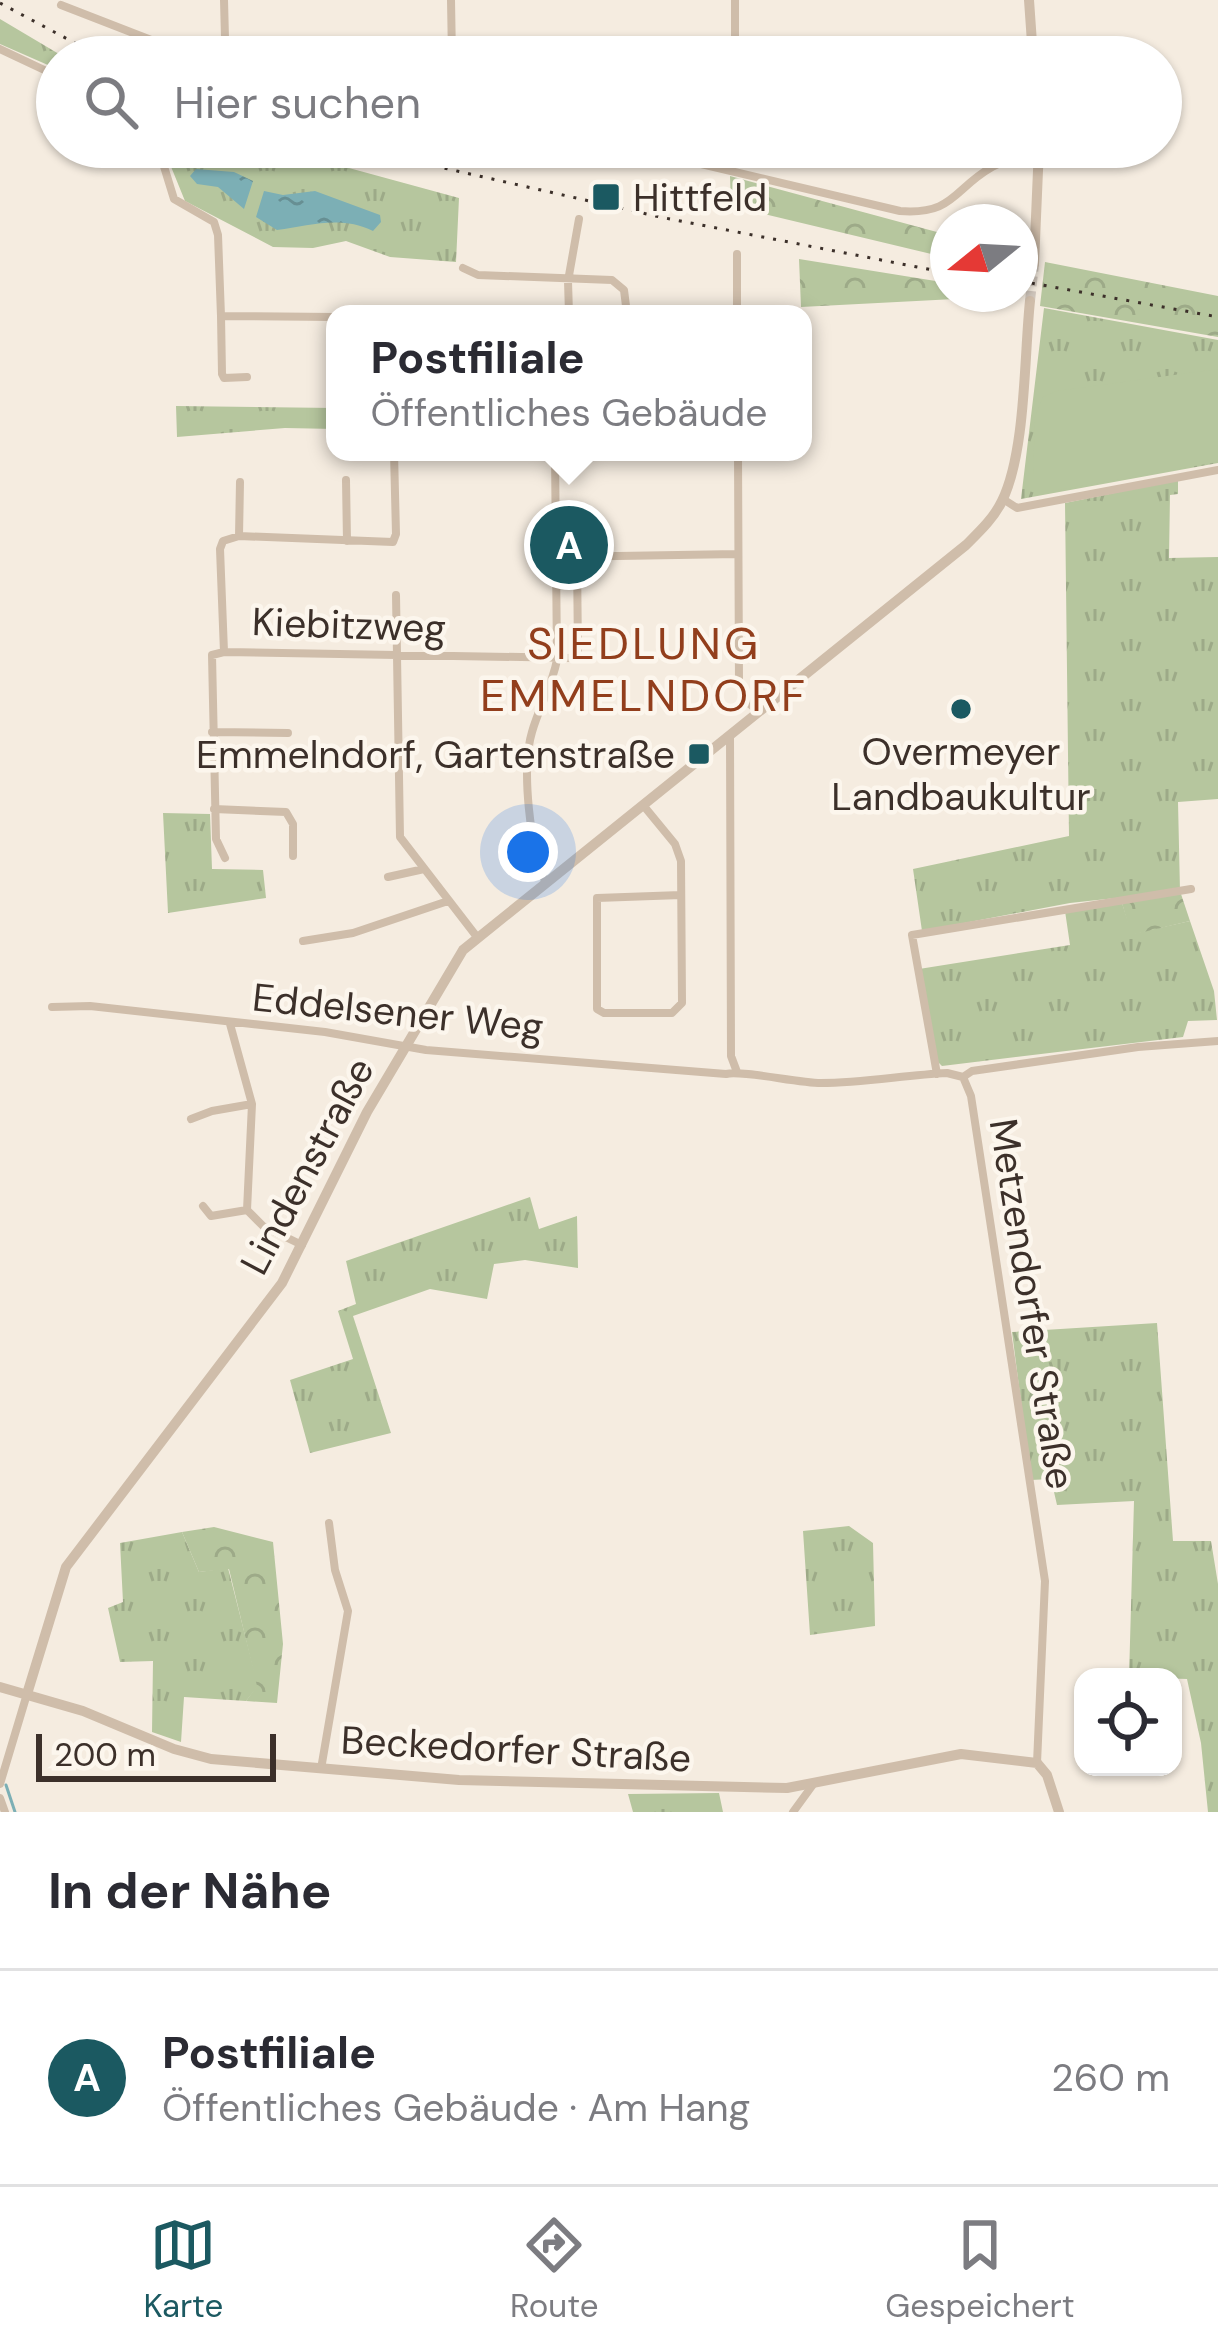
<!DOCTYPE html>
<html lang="de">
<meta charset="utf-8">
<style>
body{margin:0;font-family:"DM Sans",sans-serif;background:#f2f2f3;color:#2b2b33}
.controls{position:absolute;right:36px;bottom:36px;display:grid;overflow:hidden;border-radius:24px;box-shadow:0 3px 9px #0004}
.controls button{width:108px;height:108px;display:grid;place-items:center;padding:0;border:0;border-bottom:3px solid #e1e1e2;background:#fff;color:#2b2b33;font:60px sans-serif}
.compass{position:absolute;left:930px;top:204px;width:108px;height:108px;border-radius:50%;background:#fff;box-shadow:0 3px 9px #0004;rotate:252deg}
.scale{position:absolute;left:36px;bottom:30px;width:240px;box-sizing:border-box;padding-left:12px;border:6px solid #3c302a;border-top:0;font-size:33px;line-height:42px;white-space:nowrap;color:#3c302a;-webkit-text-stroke:9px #fcf6ed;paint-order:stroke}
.you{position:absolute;left:528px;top:852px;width:42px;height:42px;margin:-30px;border:9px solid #fff;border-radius:50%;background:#1a73e8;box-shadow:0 0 0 18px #1a73e833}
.badge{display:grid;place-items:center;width:78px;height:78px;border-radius:50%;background:#1b5961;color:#fff;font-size:39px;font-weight:700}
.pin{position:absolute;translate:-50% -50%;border:6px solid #fff;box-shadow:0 3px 12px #0006}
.popup{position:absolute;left:326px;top:305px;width:486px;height:156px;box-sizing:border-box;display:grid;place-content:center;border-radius:24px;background:#fff;filter:drop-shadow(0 3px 9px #0005);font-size:39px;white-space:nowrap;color:#7c7c81}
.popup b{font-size:45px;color:#2b2b33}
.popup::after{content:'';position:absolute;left:50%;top:100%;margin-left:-24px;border:24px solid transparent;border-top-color:#fff}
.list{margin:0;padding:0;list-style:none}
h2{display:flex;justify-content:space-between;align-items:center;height:156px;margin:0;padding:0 48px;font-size:51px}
h2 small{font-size:39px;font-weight:400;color:#7c7c81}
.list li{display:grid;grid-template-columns:78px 1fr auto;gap:36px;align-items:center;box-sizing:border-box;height:216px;padding:0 48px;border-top:3px solid #e1e1e2}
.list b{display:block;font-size:45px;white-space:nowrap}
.list p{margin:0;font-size:39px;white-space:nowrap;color:#7c7c81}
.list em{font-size:39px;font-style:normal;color:#7c7c81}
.icon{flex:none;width:66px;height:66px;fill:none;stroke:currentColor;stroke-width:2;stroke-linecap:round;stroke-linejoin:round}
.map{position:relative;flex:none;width:1218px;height:1812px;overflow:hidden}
.search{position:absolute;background:#fff;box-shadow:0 3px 9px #0004;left:36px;right:36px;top:36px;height:132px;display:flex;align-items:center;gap:30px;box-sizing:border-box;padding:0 42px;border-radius:66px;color:#7c7c81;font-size:45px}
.sheet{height:372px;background:#fff}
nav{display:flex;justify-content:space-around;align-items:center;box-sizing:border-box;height:168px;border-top:3px solid #e1e1e2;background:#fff;font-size:33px;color:#7c7c81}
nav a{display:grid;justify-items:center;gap:6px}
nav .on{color:#1b5961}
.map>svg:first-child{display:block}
.grass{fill:url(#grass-tufts)}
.forest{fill:url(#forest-crowns)}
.pitch{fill:#b6c69e}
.water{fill:url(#water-ripples)}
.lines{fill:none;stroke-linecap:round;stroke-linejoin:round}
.stream{stroke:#7cafb5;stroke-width:3}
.tertiary-tunnel{stroke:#d0c6bc;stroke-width:10;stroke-dasharray:10 5;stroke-linecap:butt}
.minor{stroke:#cfbdaa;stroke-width:8}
.tertiary{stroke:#cfbdaa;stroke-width:10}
.rail{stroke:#3c302a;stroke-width:3;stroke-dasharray:3 9;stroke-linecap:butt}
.poi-dot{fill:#1b5961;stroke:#fcf6ed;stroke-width:4.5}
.labels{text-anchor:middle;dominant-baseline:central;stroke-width:9;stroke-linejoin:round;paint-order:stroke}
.poi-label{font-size:39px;fill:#3c302a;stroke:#fcf6ed;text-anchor:start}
.street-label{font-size:39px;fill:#3c302a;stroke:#fcf6ed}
.quarter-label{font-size:45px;letter-spacing:3px;fill:#923e1c;stroke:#fcf6ed}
</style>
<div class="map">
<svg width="1218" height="1812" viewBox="0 0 1218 1812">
<defs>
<pattern id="grass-tufts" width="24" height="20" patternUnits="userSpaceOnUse" patternTransform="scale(3)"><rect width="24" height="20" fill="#b6c69e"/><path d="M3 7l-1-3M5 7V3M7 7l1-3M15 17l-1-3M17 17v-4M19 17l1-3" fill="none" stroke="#9daa88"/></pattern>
<pattern id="forest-crowns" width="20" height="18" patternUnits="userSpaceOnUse" patternTransform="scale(3)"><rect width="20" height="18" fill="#b6c69e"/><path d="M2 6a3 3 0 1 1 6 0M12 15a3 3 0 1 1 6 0" fill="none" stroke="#9daa88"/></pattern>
<pattern id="water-ripples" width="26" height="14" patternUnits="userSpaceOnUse" patternTransform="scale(3)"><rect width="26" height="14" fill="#7cafb5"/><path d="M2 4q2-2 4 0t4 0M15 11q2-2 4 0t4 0" fill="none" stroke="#678f93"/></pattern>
</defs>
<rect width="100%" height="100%" fill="#f5ece0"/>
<!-- grass -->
<path class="grass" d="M0 19 64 57H57V69L0 44Z
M163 147H272L459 198 456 262 390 257 346 241 313 248 273 247 185 201Z
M1044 308 1218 340V463L1021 499Z
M176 406 335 408V429L285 428 177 437Z
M1173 481H1178V494L1170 495 1169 558 1218 557V799L1178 802 1180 891 1070 903 922 931 913 869 1069 836 1065 503Z
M163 813 210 814 212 869 263 870 266 898 168 913Z
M1122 903 1132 934 1190 921 1214 991 1217 1020 1188 1021 1183 1037 942 1066 936 1060 919 969 1070 945 1065 911Z
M530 1197 539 1229 577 1216 578 1268 525 1260 494 1264 487 1299 430 1289 353 1316 391 1433 310 1453 290 1380 353 1359 338 1311 356 1304 346 1261Z
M1157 1323 1173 1541H1211L1218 1584V1812H1208L1201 1743 1187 1679 1129 1677 1134 1501 1057 1505 1051 1479 1031 1480 1012 1332Z
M849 1526 873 1543 875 1626 810 1635 803 1531Z
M182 1532 199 1572 228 1568 258 1686 246 1701 184 1697 181 1742 152 1732 153 1661 120 1662 108 1608 123 1602 120 1543Z
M719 1793 723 1812H633L628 1794Z"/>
<!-- forest -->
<path class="forest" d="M730 176 948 235V258L731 206Z
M799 259 948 283V294H974V298L801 307Z
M1045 262 1218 296V337L1040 306Z
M1181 894 1190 921 1131 935 1122 903Z
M214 1527 273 1542 283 1644 277 1703 246 1701 257 1686 229 1569 199 1572 182 1532Z"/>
<!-- pitch -->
<path class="pitch" d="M1218 369V462L1052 491 1033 474 1035 417 1043 397 1057 391Z"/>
<!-- water -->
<path class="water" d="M196 169 234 172 253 181 244 209 218 187 197 184 190 176Z
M264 191 283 195 315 191 380 215 381 222 373 231C340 215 310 226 277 230L256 217Z"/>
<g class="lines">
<!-- stream -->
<path class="stream" d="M6 1785 15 1812"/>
<!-- tertiary-tunnel -->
<path class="tertiary-tunnel" d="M1030 301 1034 264"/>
<!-- minor -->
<path class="minor" d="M224 0 225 38 232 57
M451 0 452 57
M735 0V57
M61 5 195 57
M0 49 57 76
M158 147 174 199 214 222 218 235 221 316 335 317
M629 147 900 211C954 215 953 189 992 167 1006 159 1023 159 1039 159
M463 268 478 275 612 280 624 290 627 314
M569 314 568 281 579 219
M737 314V254
M221 316 222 374 224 378 247 377
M332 364H335
M738 452 739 683 745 700 759 712
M346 480 347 541
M1003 499 1017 508 1218 470
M239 536 240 482
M557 557 738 554
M396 595 400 837 477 937
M224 652 220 549 223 541 239 536 393 542 396 534 394 452
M212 732 288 733
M730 737 731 1056 737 1072
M643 805 675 844 681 861 682 1003 672 1013H604L597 1009V898L681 895
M214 809 286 812 293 824V856
M225 858 216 839 212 655 224 652 574 658 578 655 577 557
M388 877 424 869
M546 883C530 848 521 769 532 732 539 707 552 686 557 660L555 452
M303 941 353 933 448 901
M52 1007 90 1006 325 1032 426 1050 726 1074C743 1070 797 1083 821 1083 863 1083 905 1075 947 1073L963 1077
M230 1024 252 1104 247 1210 263 1226 302 1245
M937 1074 912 935 1191 889
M963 1077 971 1096 1045 1581 1037 1763
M963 1077 972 1071 1138 1047 1218 1041
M191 1119 212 1111 252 1104
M203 1206 211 1216 247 1210
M321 1769 348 1611 335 1570 329 1523
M0 1784 27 1694
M0 1798 5 1812
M793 1812 812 1786"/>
<!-- tertiary -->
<path class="tertiary" d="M1029 0 1033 57
M1034 264 1039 147
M0 1687 83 1711 174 1749 211 1759 459 1780 787 1788 961 1754 1037 1763 1047 1775 1059 1812
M27 1694 66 1567 282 1283 367 1112 463 950 966 545C979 532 994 518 1002 501 1026 452 1024 357 1030 301"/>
<!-- rail -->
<path class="rail" d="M0 3 101 57
M351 147 660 217 948 273
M1020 281 1218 317"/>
</g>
<!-- markers -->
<g class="poi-dot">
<rect x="591" y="182" width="30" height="30" rx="6"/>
<circle cx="961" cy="709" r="12"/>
<rect x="687" y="742" width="24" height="24" rx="6"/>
</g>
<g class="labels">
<!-- poi labels -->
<g class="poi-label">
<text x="633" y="197">Hittfeld</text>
<text x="961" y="751" text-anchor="middle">Overmeyer<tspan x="961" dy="45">Landbaukultur</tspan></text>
<text x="675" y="754" text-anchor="end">Emmelndorf, Gartenstraße</text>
</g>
<!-- street labels -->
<g class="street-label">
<text transform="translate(349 625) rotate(2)">Kiebitzweg</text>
<text transform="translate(398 1012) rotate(6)">Eddelsener Weg</text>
<text transform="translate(307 1166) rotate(-62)">Lindenstraße</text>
<text transform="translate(1032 1304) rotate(81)">Metzendorfer Straße</text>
<text transform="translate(516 1749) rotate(3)">Beckedorfer Straße</text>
</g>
<!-- quarter labels -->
<g class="quarter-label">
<text x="644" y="643">SIEDLUNG<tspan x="644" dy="52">EMMELNDORF</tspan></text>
</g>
</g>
</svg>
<div class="controls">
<button><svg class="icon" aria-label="locate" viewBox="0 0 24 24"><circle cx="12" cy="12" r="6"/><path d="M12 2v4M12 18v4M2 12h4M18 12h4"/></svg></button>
</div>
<svg class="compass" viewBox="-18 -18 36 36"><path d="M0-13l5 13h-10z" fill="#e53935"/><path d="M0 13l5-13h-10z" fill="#7c7c81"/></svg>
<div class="scale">200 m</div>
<div class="you"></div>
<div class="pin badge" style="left:569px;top:545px">A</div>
<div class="popup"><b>Postfiliale</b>Öffentliches Gebäude</div>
<div class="search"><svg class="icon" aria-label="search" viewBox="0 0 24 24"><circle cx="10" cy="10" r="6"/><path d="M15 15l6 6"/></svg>Hier suchen</div>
</div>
<section class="sheet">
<h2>In der Nähe<small></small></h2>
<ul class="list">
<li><span class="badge">A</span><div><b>Postfiliale</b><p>Öffentliches Gebäude · Am Hang</p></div><em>260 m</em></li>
</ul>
</section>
<nav>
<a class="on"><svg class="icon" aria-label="map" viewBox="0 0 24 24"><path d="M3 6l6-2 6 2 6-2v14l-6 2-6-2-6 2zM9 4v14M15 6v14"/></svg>Karte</a>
<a><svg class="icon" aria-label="directions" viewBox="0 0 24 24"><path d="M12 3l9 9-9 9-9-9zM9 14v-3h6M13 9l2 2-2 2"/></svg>Route</a>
<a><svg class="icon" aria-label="saved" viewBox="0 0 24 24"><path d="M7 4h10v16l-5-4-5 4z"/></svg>Gespeichert</a>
</nav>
